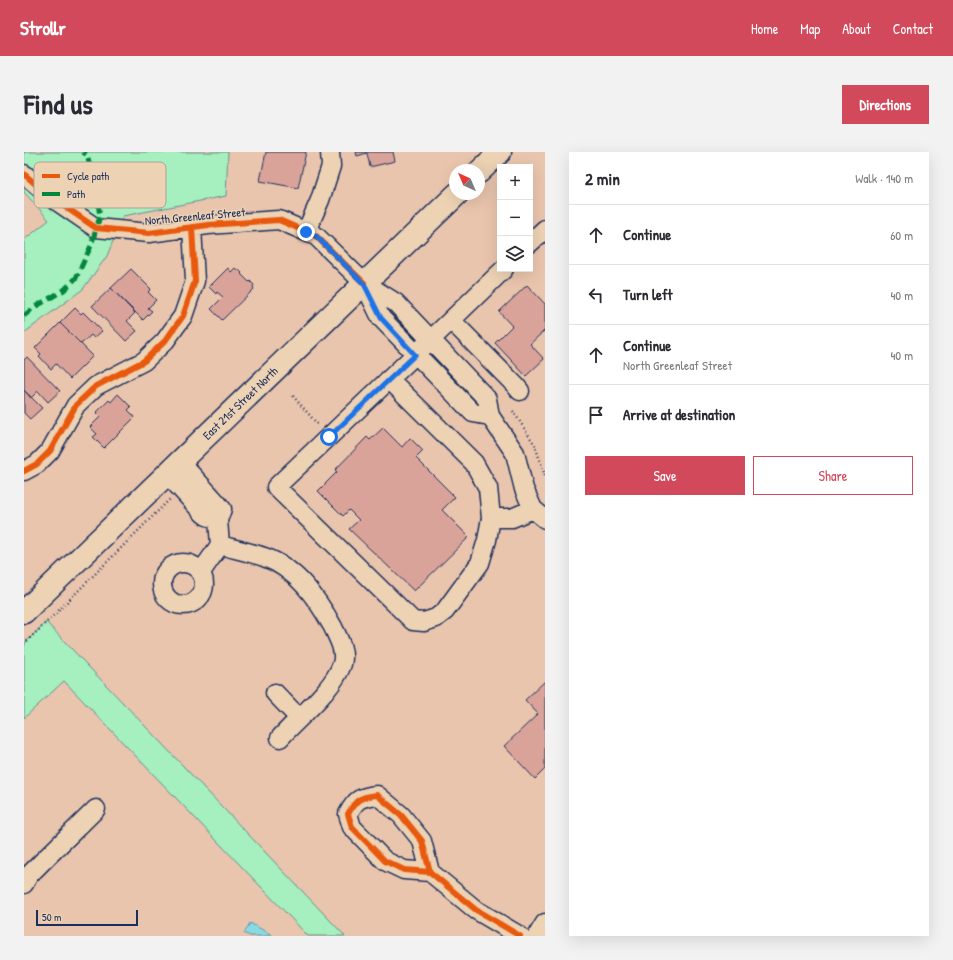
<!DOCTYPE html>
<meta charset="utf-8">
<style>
body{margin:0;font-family:"Patrick Hand",sans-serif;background:#f2f2f3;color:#2b2b33}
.controls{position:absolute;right:12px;top:12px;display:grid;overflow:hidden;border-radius:0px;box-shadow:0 4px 16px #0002}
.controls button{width:36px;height:36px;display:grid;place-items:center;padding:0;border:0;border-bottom:1px solid #e1e1e2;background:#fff;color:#2b2b33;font:20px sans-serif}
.compass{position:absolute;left:425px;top:12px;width:36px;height:36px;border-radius:50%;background:#fff;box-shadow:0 4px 16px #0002;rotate:316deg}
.scale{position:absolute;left:12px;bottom:10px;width:102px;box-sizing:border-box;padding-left:4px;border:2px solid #1b2f5e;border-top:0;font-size:11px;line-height:14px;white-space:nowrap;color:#1b2f5e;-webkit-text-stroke:3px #edd2b4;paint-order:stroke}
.stop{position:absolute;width:12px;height:12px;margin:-9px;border:3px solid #1a73e8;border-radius:50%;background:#fff}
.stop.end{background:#1a73e8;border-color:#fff;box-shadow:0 1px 4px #0008}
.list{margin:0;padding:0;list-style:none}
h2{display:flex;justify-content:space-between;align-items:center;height:52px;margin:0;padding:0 16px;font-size:17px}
h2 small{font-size:13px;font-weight:400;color:#7c7c81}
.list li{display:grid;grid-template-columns:26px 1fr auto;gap:12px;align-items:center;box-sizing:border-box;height:60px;padding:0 16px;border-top:1px solid #e1e1e2}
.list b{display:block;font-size:15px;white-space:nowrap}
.list p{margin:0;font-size:13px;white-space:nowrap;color:#7c7c81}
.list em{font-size:13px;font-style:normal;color:#7c7c81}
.actions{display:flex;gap:8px;padding:12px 16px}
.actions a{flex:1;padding:9px 0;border:1px solid #d1495b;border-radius:0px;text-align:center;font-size:14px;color:#d1495b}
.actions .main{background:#d1495b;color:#fff}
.icon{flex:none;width:22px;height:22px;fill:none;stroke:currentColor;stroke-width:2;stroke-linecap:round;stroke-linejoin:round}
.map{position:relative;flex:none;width:521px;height:784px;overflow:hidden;border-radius:0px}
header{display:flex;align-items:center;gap:24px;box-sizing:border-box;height:56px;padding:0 20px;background:#d1495b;color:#fff}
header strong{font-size:19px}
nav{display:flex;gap:22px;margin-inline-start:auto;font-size:14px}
.intro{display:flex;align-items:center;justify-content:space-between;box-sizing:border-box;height:96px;padding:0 24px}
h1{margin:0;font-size:28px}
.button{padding:10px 18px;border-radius:0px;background:#d1495b;color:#fff;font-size:14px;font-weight:700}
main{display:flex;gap:24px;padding:0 24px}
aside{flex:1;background:#fff;border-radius:0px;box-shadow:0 4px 16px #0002}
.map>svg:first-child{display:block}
.green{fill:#a6efbe;stroke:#608f8e}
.water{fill:#89dae2;stroke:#5d96ad}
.building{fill:#daa39a;stroke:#1b2f5e}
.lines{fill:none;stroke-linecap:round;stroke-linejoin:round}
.minor-casing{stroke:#1b2f5e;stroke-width:21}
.major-casing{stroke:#1b2f5e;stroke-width:25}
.path{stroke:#1b2f5e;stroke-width:2.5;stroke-dasharray:1 3;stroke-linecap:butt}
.minor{stroke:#edd2b4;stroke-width:18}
.major{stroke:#edd2b4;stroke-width:22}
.quiet{stroke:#00873e;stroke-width:5;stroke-dasharray:10 5;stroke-linecap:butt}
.cycleway-casing{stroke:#edd2b4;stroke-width:8}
.cycleway{stroke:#e8590c;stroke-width:6}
.route{stroke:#1a73e8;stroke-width:5}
.labels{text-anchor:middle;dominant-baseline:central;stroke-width:3;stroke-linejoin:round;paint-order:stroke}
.street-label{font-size:12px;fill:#1b2f5e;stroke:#edd2b4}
.key{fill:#edd2b4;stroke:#aea19a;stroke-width:1}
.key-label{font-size:11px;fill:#1b2f5e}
</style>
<header>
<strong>Strollr</strong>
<nav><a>Home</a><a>Map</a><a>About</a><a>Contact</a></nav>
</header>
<div class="intro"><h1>Find us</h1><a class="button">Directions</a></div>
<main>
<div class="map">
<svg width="521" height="784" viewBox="0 0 521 784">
<rect width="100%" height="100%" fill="#eac5ad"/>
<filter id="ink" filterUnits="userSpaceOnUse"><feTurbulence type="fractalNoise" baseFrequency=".025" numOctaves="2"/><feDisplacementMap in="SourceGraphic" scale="8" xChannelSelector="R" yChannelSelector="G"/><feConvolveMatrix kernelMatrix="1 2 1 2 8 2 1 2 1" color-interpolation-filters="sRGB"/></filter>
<g filter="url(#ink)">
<!-- green -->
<path class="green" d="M0 0H204L202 44 99 64 83 104 59 137 0 181V88L25 68 0 40Z
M22 470 321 784H284L40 529 0 566V492Z"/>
<!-- water -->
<path class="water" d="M226 771 248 783 247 784H226L220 781Z"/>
<!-- building -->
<path class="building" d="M242 0H282L274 36 236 29Z
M332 0H369L371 9 346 15 343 1 333 4Z
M204 116 207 120 211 116 213 118 214 117 218 121 217 122 225 130 226 129 230 133 229 135 230 137 198 168 187 157 199 145 193 140 192 142 185 135Z
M107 117 127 137 124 140 132 148 124 156 128 159 119 168 87 136Z
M503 133 521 152V178L506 192 520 207 502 224 471 191 488 174 475 160Z
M87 136 111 161 103 169 113 179 102 189 68 154Z
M51 156 57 162 59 160 78 179 70 186 67 183 57 192 36 171Z
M36 171 69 204 46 227 32 212 27 217 15 204 17 202 11 196Z
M3 205 36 239 24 250 14 239 7 246 0 238V208Z
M0 238 18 256 6 267 0 261Z
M94 242 107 255 104 258 111 265 80 296 69 285 73 282 66 275 76 265 72 261 85 248 87 250Z
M359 276 378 295 386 286 399 299 392 306 431 345 418 358 445 385 390 439 325 377 335 368 325 358 319 364 294 339 313 320 311 318 343 285 346 288Z
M521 529V617L511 627 480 594 514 562 501 548Z"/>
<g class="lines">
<defs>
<path id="minor" d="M0 22 24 43 72 76 125 81 184 73 255 68 292 84 340 131 372 151 463 247 466 264 491 301 500 337 509 357 521 367
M282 80 296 48 307 14 306 0
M506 91 521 77
M340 131 357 166 449 261 466 264
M427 168 491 233 496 239
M365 227 450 311 464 336 467 366 463 388 456 411 421 459 412 466 400 470 389 469 252 335C328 263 404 191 480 117
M156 310 194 352 198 357 194 368 196 393C210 397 226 400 240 405 272 416 293 446 309 475 314 486 322 499 318 512 310 537 274 566 256 586
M0 319 13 312 26 299 52 253 72 234 120 209 141 189 159 164 171 129 168 75
M143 322 179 361 183 364 194 368
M467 366H488L509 357
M138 432a21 21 0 1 1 42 0a21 21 0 1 1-42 0Z
M177 420 196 393
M251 541 275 566
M406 720 380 718 361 709 328 675 324 662C332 647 336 645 353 643L377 663 398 689 406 720 452 758 496 784
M0 732 5 723 22 706 72 657
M513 784 521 771"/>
<path id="major" d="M455 20 476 0
M0 460 433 42"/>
</defs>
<!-- minor casing -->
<use href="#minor" class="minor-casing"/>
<!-- major casing -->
<use href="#major" class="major-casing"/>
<!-- path -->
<path class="path" d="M269 244 295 274
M489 259 511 293 521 324
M0 492 28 465 146 347"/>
<!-- minor -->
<use href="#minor" class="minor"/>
<!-- major -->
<use href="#major" class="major"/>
<!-- quiet -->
<path class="quiet" d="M0 164 9 156 40 138 52 126 67 94 76 64 72 38 63 3 59 0"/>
<defs>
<path id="cycleway" d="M0 22 24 43 72 76 125 81 184 73 255 68 292 84 340 131
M0 319 13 312 26 299 52 253 72 234 120 209 141 189 159 164 171 129 168 75
M406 720 380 718 361 709 328 675 324 662C332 647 336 645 353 643L377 663 398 689 406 720 452 758 496 784"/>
</defs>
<!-- cycleway casing -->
<use href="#cycleway" class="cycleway-casing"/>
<!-- cycleway -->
<use href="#cycleway" class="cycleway"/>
</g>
</g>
<g class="lines" filter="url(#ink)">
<!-- route -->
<path class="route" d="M282 80 292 84 340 132 357 166 391 203 305 285"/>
</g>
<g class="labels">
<!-- street labels -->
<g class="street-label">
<text transform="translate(171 64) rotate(-5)">North Greenleaf Street</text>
<text transform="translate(216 251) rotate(-44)">East 21st Street North</text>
</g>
</g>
<!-- legend -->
<rect x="10" y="10" width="132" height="46" rx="6" class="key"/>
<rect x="18" y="22" width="18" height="4" fill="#e8590c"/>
<rect x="18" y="40" width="18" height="4" fill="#00873e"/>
<g class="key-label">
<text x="43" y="28">Cycle path</text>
<text x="43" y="46">Path</text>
</g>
</svg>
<div class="controls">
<button>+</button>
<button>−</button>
<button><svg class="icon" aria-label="layers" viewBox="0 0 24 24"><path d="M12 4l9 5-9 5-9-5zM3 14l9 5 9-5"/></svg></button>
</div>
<svg class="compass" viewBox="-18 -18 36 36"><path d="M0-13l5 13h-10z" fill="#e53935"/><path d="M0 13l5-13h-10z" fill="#7c7c81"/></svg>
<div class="scale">50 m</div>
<div class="stop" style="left:305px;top:285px"></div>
<div class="stop end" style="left:282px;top:80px"></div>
</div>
<aside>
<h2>2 min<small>Walk · 140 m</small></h2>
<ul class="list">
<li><svg class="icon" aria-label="ahead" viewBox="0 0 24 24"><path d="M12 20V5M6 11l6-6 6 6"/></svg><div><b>Continue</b></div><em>60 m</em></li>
<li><svg class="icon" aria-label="left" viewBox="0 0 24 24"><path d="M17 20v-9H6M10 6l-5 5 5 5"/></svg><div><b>Turn left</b></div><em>40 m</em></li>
<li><svg class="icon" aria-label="ahead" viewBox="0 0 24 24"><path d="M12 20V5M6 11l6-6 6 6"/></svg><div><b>Continue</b><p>North Greenleaf Street</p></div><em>40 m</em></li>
<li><svg class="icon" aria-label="arrive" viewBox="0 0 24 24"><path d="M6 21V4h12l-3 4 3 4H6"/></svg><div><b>Arrive at destination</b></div></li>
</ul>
<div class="actions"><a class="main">Save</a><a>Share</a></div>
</aside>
</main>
